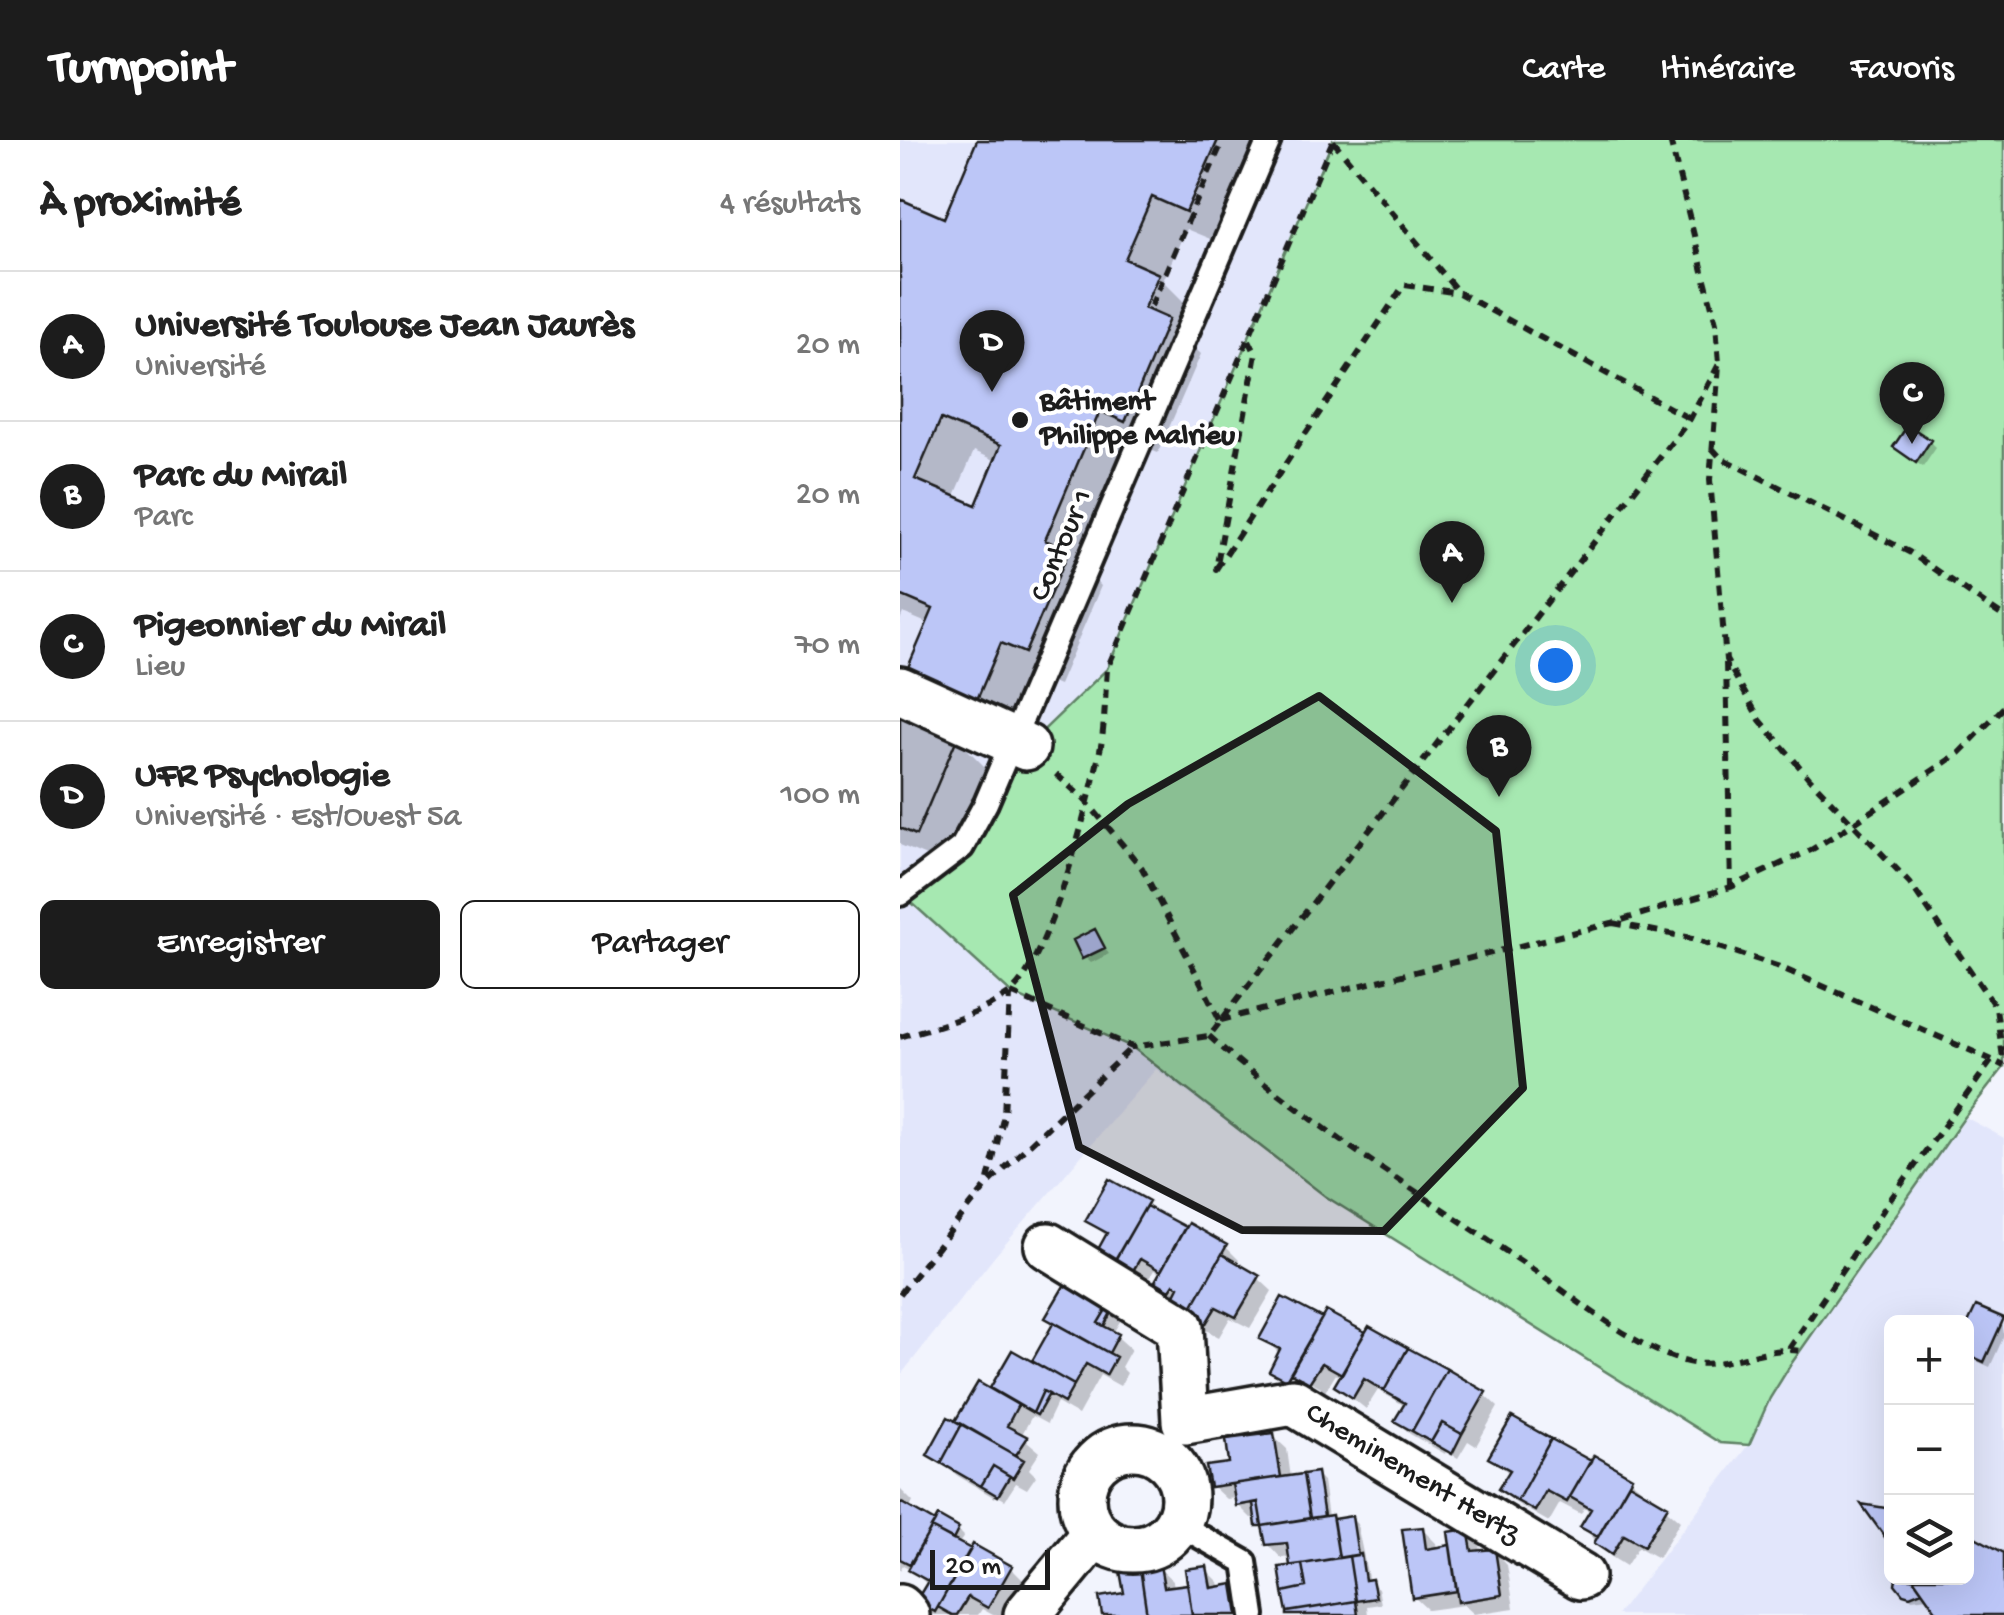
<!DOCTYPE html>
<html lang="fr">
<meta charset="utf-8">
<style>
body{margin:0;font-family:"Gochi Hand",sans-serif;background:#f2f2f2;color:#222}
.controls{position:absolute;right:30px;bottom:30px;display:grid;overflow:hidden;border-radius:15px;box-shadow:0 10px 40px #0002}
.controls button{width:90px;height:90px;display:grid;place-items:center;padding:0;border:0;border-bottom:2px solid #e0e0e0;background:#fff;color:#222;font:50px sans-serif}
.scale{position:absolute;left:30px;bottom:25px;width:120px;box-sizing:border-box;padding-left:10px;border:5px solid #1c1c1c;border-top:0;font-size:28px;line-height:35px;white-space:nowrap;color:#1c1c1c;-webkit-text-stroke:8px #fff;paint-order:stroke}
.you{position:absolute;left:655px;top:525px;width:35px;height:35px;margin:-25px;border:8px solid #fff;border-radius:50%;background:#1a73e8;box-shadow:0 0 0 15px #1a73e833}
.badge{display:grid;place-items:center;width:65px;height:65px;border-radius:50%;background:#1c1c1c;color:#fff;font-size:32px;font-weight:700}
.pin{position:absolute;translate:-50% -82px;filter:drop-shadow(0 2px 5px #0008)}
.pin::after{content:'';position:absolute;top:52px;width:35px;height:30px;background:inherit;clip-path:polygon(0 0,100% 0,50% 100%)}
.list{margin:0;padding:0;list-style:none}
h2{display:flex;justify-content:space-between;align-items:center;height:130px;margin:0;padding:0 40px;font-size:42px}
h2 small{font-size:32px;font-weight:400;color:#767676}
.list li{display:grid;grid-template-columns:65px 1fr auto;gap:30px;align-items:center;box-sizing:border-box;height:150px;padding:0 40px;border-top:2px solid #e0e0e0}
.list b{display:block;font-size:38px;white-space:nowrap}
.list p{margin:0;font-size:32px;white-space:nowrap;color:#767676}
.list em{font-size:32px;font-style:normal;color:#767676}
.actions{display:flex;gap:20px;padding:30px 40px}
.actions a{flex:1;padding:22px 0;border:2px solid #1c1c1c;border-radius:15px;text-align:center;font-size:35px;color:#1c1c1c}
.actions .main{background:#1c1c1c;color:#fff}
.icon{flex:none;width:55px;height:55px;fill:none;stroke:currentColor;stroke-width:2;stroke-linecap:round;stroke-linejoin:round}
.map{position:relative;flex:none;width:1104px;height:1475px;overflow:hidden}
header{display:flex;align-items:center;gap:60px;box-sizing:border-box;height:140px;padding:0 50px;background:#1c1c1c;color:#fff}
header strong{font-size:48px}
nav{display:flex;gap:55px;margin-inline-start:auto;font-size:35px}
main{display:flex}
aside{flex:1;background:#fff}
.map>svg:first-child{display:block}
.built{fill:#e2e6fb;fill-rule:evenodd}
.green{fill:#a6e8b1;stroke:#618266;stroke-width:2.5}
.shadow{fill:#0003;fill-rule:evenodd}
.building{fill:#bcc6f7;stroke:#1c1c1c;stroke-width:2.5;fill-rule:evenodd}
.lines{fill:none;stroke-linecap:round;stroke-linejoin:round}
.lane-casing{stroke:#1c1c1c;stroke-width:30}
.street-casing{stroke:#1c1c1c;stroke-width:52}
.path{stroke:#1c1c1c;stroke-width:6;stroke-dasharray:10 8;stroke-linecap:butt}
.lane{stroke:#fff;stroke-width:22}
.street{stroke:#fff;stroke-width:45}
.marked{fill:#1c1c1c;fill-opacity:0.2;stroke:#1c1c1c;stroke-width:8;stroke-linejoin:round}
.poi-dot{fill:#1c1c1c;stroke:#fff;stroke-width:4}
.labels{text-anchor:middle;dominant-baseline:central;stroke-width:8;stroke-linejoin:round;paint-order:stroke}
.poi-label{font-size:30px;font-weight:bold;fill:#1c1c1c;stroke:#fff;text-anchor:start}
.street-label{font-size:30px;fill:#1c1c1c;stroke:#fff}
</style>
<header>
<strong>Turnpoint</strong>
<nav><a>Carte</a><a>Itinéraire</a><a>Favoris</a></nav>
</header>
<main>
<aside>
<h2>À proximité<small>4 résultats</small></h2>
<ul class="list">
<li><span class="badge">A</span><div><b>Université Toulouse Jean Jaurès</b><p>Université</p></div><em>20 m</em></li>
<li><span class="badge">B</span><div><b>Parc du Mirail</b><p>Parc</p></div><em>20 m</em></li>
<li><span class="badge">C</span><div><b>Pigeonnier du Mirail</b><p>Lieu</p></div><em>70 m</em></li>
<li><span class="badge">D</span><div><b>UFR Psychologie</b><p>Université · Est/Ouest 5a</p></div><em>100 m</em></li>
</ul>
<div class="actions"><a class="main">Enregistrer</a><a>Partager</a></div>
</aside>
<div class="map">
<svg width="1104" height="1475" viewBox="0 0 1104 1475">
<rect width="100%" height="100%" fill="#f2f4fd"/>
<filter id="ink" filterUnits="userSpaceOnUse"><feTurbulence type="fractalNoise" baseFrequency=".01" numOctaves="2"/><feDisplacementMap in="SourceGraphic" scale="20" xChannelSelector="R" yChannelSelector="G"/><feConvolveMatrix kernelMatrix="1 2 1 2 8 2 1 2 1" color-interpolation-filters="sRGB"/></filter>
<g filter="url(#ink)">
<!-- built -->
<path class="built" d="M0 0H1104V927L1065 977 1104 998V1475H717L848 1305 820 1303 425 1056 256 929 95 1116 0 1236ZM992 1182H1066V1438H992Z"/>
<!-- green -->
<path class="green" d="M433 0H1104V927L1064 978 891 1224 870 1258 849 1305 820 1303 425 1056 232 907 111 853 1 753 62 707 126 607 207 529Z"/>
<!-- shadow -->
<path class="shadow" d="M79 0H366L320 103 286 89 263 141 291 169 280 194 301 214 258 313 234 303 181 426 201 446 159 545 135 535 110 593 43 565 29 484 3 473 0 480V62L45 82ZM74 311 97 321 77 368 54 358Z
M1030 302 1036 308 1023 327 1002 313Z
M0 574 57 599 90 632 50 726 0 705Z
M194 792 209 814 191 823 185 817Z
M248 1063 262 1078 326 1107 339 1120 336 1125 358 1138 372 1151 350 1188 330 1178 319 1197 304 1189 290 1175 292 1171 258 1141 262 1134 254 1130 242 1150 213 1129 208 1097 188 1081Z
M169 1142 222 1178 213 1193 231 1209 221 1227 227 1233 220 1246 200 1235 178 1275 157 1263 147 1284 132 1276 121 1296 140 1312 129 1329 136 1336 127 1349 116 1343 105 1360 96 1355 95 1358 58 1336 30 1315 56 1284 91 1252 113 1214 133 1225 155 1184 148 1178Z
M383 1160 423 1181 427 1174 584 1254 598 1267 576 1306 568 1301 558 1318 546 1311 545 1314 510 1294 497 1281 505 1266 478 1250 466 1269 437 1246 442 1238 436 1234 423 1255 386 1244 372 1230 380 1214 363 1198ZM388 1229 421 1247 419 1252 388 1234Z
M1102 1180 1104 1196 1090 1227 1066 1216V1193Z
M373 1296 387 1309 391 1338 416 1334 423 1341 428 1378 435 1381 451 1378 457 1384 469 1442 478 1448 481 1464 467 1466 468 1475H390L392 1417 381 1418 368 1404 358 1377 351 1378 338 1365 337 1358 326 1359 312 1346 332 1325Z
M591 1318 692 1324 730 1339 780 1381 758 1418 738 1407 726 1426 710 1416 683 1387 691 1372 684 1368 681 1374 660 1363 649 1382 614 1362 601 1349 610 1334Z
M0 1349 13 1362 9 1370 35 1385 58 1390 64 1396 58 1405 111 1428 124 1441 104 1475H93L82 1469 78 1475H33L19 1461 28 1445 10 1429 3 1425 0 1430Z
M522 1389 536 1403 537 1410 553 1407 567 1392 580 1406 582 1413 594 1411 607 1425 614 1468 574 1474 564 1465 528 1470 514 1457Z
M1066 1389 1072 1398 1104 1419V1475H1041L1028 1457 1012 1459 998 1443 999 1438H1066Z
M259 1428 273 1441 274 1448 291 1446 306 1429 319 1442 321 1449 332 1447 345 1461 348 1475H204Z"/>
<!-- building -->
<path class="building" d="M77 0H318L286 72 252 57 225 119 259 134 244 168 269 179 225 282 200 271 145 400 169 411 125 513 101 503 76 562 6 532 33 469 0 455V59L44 78ZM41 279 101 305 76 365 15 339Z
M1008 285 1031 300 1016 323 993 307Z
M0 572 58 596 16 695 0 688Z
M0 572 58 596 16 695 0 688Z
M195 789 205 808 182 819 173 800Z
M209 1039 249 1061 213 1123 196 1113 207 1093 185 1081Z
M246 1066 285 1087 261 1131 240 1119 228 1139 210 1129Z
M288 1083 327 1105 292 1167 274 1157 279 1147 274 1144 270 1150 255 1141Z
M322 1114 360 1136 336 1177 316 1167 305 1185 287 1176Z
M168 1139 210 1163 198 1183 219 1194 209 1213 145 1178Z
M382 1157 422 1178 386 1240 369 1231 380 1209 359 1199Z
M210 1163 215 1165 204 1186 198 1183Z
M1076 1166 1104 1178 1084 1222 1066 1214V1187Z
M426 1171 465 1192 442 1234 422 1223 409 1243 391 1233Z
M154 1182 216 1217 206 1235 186 1224 174 1245 132 1221Z
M469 1186 508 1208 484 1251 464 1239 453 1258 434 1246Z
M508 1208 547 1229 512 1291 494 1281 505 1263 484 1251Z
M112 1210 174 1245 164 1263 143 1251 133 1273 90 1248Z
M547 1229 586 1252 562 1294 542 1283 531 1302 512 1291Z
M78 1242 118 1265 107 1286 128 1297 116 1315 55 1281Z
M143 1251 149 1254 137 1275 133 1273Z
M48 1277 62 1284 41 1323 27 1315Z
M612 1277 651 1299 617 1361 598 1349 610 1330 588 1318Z
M542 1283 562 1294 552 1314 531 1302Z
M62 1284 124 1320 113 1338 93 1326 81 1346 41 1323Z
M374 1293 381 1337 310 1347 306 1326 329 1323 326 1299Z
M651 1299 691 1321 667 1362 646 1351 635 1371 617 1361Z
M694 1315 732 1337 698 1397 680 1387 691 1369 670 1357Z
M93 1326 110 1336 98 1356 81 1346Z
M417 1332 424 1376 410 1378 403 1334Z
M403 1334 410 1378 362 1386 358 1362 336 1366 332 1344Z
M729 1343 768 1366 744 1406 724 1395 712 1415 694 1403Z
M0 1362 35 1382 10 1424 0 1419Z
M358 1362 362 1386H356L353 1363Z
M961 1364 992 1369V1407Z
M432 1375 439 1418 390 1426 387 1403 366 1405 362 1386Z
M38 1376 59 1388 53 1400 31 1388Z
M452 1376 458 1415 439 1418 433 1379Z
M523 1387 526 1409 550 1405 557 1451 512 1458 502 1389Z
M31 1388 71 1409 35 1472 16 1461 28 1441 8 1430Z
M568 1389 572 1411 595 1409 602 1455 558 1462 548 1392Z
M1066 1392 1104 1413V1475H1039L1013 1438H1066Z
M73 1404 112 1426 88 1468 68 1457 57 1475H52L38 1467Z
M461 1414 465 1440 472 1439 476 1458 456 1461 449 1416Z
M449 1416 456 1461 387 1472 383 1452 406 1447 402 1424Z
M402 1424 406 1447 383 1452 379 1427Z
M260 1425 264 1447 288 1444 292 1475H247L240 1428Z
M307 1426 311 1448 333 1444 338 1475H292L285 1429Z
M240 1428 247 1475H202L199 1457 224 1453 220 1431Z
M996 1438H1013L1022 1451 1010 1456 1003 1454 995 1444Z
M456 1461 458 1475H387V1472Z"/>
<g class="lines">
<defs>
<path id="lane" d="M0 754 62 707 86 663 369 0
M278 1384 345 1422 353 1475"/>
<g id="street">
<path d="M0 550 126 607"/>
<path id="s1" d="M148 1106 280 1187 285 1281 393 1262 681 1436"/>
<circle cx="233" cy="1358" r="51"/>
<path d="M0 1468 6 1475"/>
<path d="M127 1475 195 1393"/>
</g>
</defs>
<!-- lane casing -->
<use href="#lane" class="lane-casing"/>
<!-- street casing -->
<use href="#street" class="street-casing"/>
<!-- path -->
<path class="path" d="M770 0 816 183 819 224 810 340 826 520 860 580 909 638 1010 743 1096 868 1104 925
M433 1 558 152
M251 166 323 0
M349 200 356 214 316 429 504 145 559 153 790 279
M812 308 821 318 1009 412 1104 477
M826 523 831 747
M156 634 186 661 242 728 320 880
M713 783 792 798 877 826 1092 920
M111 853 232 907 309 896 790 279 819 224
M321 880 712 783 831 747 911 710 953 684 1059 613 1104 567
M309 896C408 985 521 1054 631 1128 678 1160 726 1202 780 1220 820 1234 861 1204 901 1211
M0 897C36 886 75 877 107 855 149 827 190 658 201 606 205 581 205 554 207 529L433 0
M88 1040 104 975 110 855
M0 1154 88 1044 231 908
M889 1209 990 1060 1092 920 1104 926"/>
<!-- lane -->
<use href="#lane" class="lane"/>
<!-- street -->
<use href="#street" class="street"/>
</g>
</g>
<!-- marked area -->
<path class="marked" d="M419 556 596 691 623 948 484 1091 342 1090 179 1007 113 755 228 664Z"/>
<!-- markers -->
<circle class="poi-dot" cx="120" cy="280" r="10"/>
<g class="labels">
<!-- poi labels -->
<g class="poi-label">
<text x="140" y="263">Bâtiment<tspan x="140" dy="34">Philippe Malrieu</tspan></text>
</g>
<!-- street labels -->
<g class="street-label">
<text transform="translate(163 406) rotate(-67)">Contour 1</text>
<text stroke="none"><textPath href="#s1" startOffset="498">Cheminement Hertz</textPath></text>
</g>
</g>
</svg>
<div class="controls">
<button>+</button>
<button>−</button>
<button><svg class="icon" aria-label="layers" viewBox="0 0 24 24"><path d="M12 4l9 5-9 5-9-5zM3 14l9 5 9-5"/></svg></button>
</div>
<div class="scale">20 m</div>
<div class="you"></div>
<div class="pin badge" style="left:552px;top:463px">A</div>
<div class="pin badge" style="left:599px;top:657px">B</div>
<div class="pin badge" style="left:1012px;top:304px">C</div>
<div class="pin badge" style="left:92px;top:252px">D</div>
</div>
</main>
